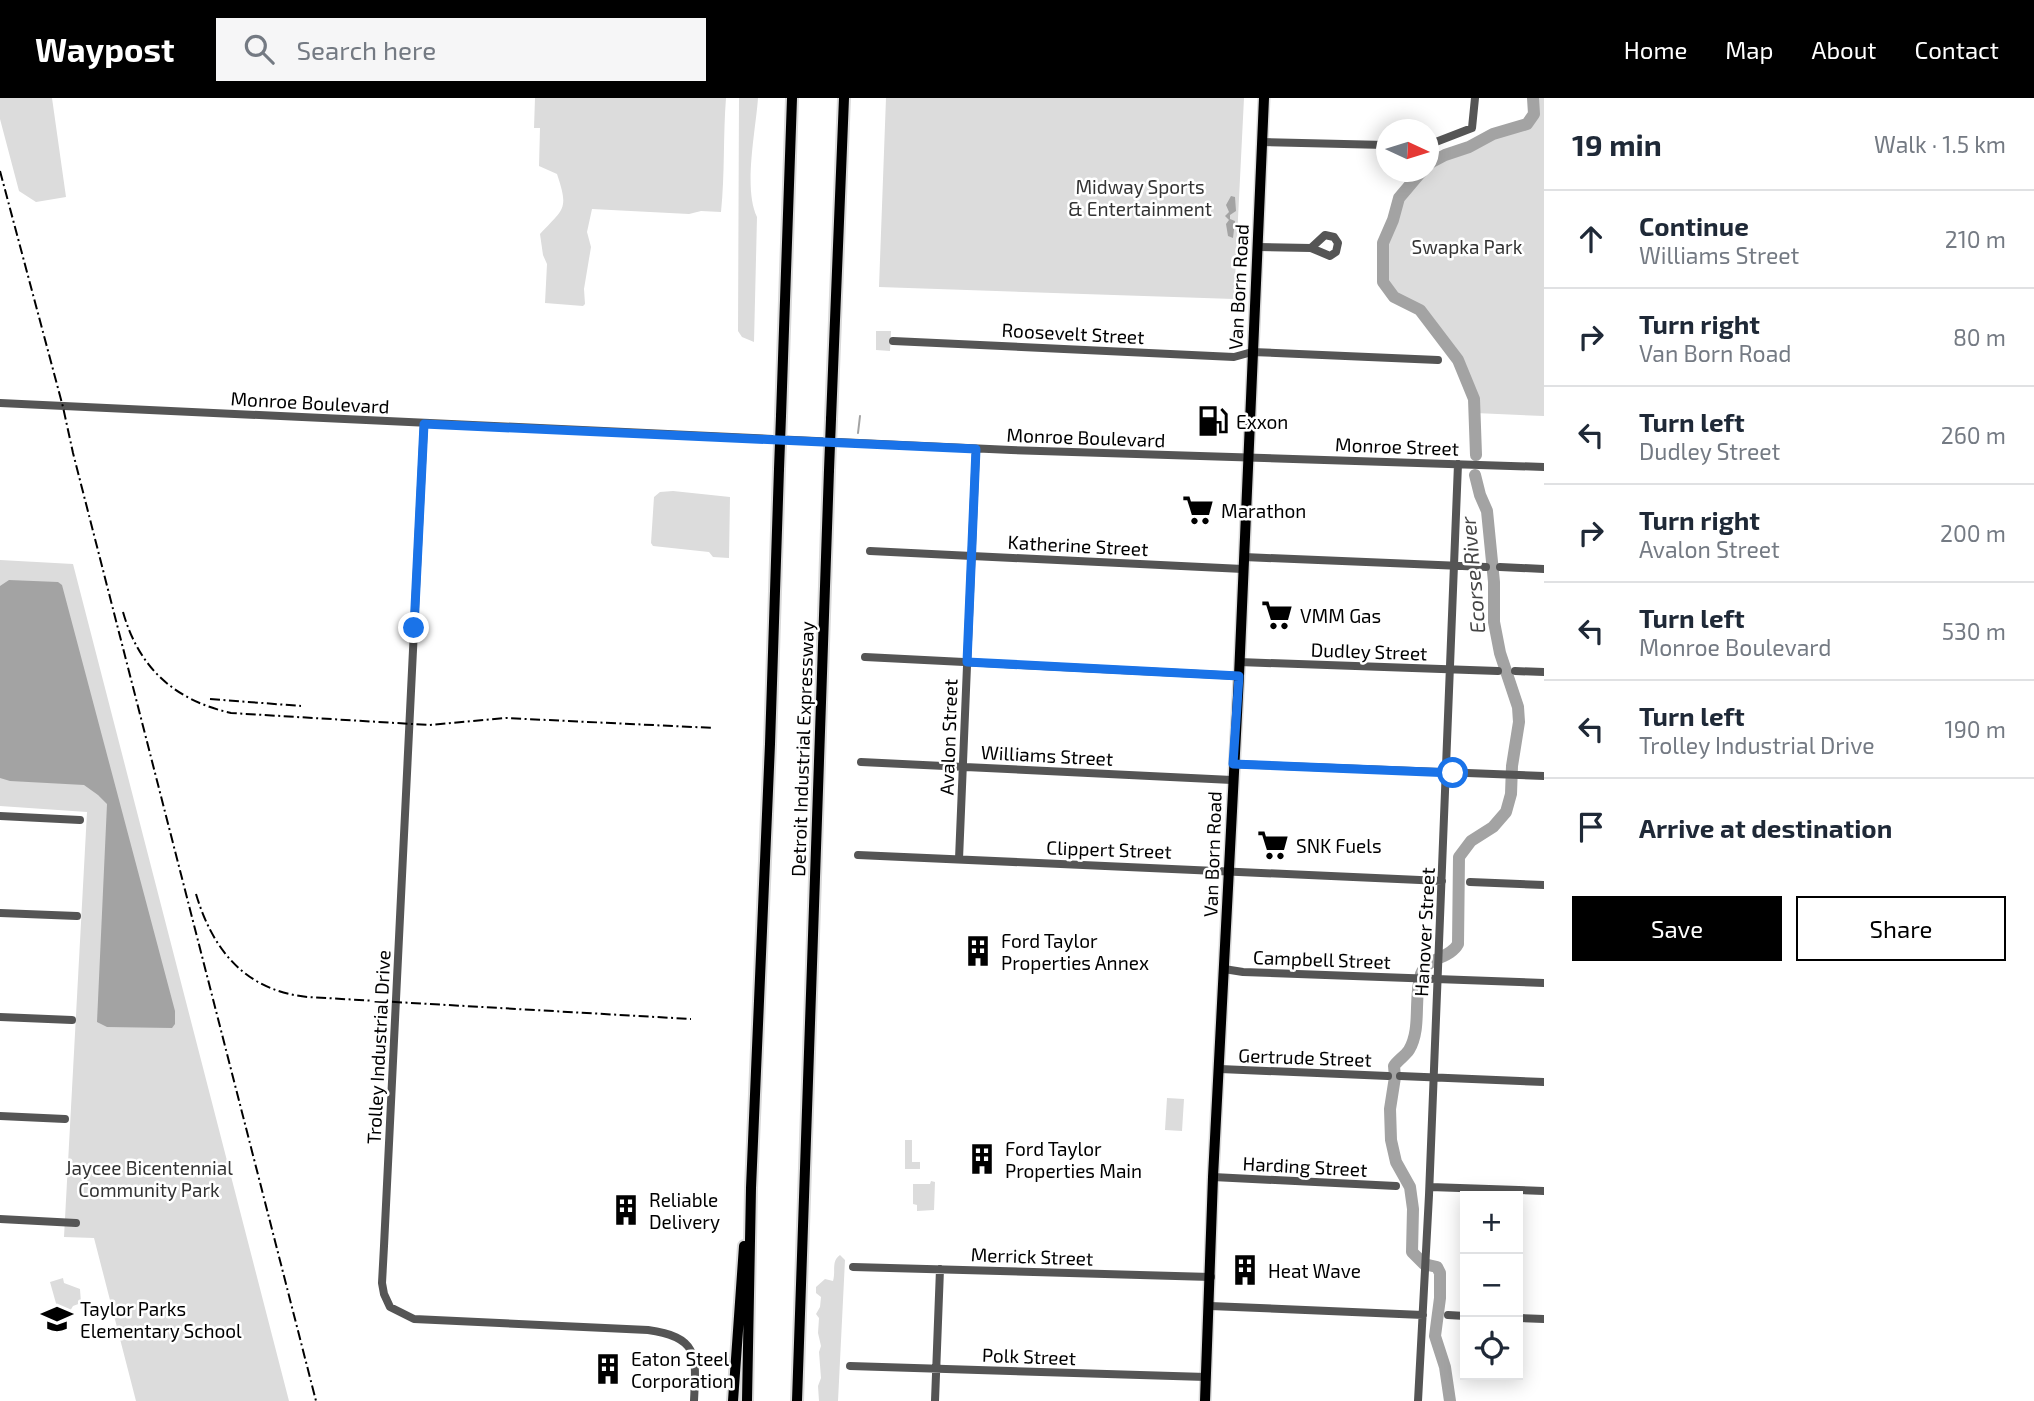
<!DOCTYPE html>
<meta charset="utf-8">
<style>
body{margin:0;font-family:"Exo 2",sans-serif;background:#f6f6f7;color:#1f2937}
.controls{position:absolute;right:21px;bottom:21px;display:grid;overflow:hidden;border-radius:0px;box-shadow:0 4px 18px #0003}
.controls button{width:63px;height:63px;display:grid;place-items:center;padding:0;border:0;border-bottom:2px solid #e0e1e3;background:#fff;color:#1f2937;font:35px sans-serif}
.compass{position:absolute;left:1376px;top:21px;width:63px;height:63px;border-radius:50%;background:#fff;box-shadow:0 4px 18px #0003;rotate:94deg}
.stop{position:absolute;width:21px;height:21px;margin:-16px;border:5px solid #1a73e8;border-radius:50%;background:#fff}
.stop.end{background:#1a73e8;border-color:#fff;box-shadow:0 2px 7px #0008}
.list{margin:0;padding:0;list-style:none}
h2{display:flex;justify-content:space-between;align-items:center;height:91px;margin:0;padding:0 28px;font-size:30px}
h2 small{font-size:23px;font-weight:400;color:#747a83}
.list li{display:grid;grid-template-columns:46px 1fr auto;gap:21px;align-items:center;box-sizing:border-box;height:98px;padding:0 28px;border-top:2px solid #e0e1e3}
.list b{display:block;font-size:26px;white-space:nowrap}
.list p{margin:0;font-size:23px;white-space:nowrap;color:#747a83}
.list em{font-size:23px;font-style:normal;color:#747a83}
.actions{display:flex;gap:14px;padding:21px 28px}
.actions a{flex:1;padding:16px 0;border:2px solid #000;border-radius:0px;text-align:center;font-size:24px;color:#000}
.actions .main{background:#000;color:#fff}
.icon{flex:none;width:38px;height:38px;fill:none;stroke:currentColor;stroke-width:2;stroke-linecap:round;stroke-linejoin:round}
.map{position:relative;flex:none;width:1544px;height:1303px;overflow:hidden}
header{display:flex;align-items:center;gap:42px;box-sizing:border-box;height:98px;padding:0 35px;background:#000;color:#fff}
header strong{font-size:33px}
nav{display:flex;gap:38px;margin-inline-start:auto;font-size:24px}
.search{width:490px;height:63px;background:#f6f6f7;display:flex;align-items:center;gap:18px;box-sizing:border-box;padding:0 24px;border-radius:0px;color:#747a83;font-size:26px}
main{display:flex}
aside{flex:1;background:#fff}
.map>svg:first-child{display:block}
.green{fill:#dcdcdc}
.water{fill:#a3a3a3}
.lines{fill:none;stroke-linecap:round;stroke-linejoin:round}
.stream{stroke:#a3a3a3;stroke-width:2}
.river{stroke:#a3a3a3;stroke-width:12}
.major-casing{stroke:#dbdbdb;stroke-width:13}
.highway-casing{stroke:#dbdbdb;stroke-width:14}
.minor{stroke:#555;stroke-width:8}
.major{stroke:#000;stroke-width:10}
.highway{stroke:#000;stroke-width:10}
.rail{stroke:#000;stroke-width:2;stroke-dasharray:10 3.5 2 3.5;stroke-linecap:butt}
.highway-bridge-casing{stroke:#dbdbdb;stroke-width:14;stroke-linecap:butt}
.highway-bridge{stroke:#000;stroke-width:10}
.route{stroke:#1a73e8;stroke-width:9}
.labels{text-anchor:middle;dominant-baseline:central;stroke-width:5;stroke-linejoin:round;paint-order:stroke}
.park-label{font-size:19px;fill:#333;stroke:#fff}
.street-label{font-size:19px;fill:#000;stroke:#fff}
.poi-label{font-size:19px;fill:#000;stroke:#fff;text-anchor:start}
.water-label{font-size:21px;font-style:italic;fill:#444;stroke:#fff}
</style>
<header>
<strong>Waypost</strong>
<div class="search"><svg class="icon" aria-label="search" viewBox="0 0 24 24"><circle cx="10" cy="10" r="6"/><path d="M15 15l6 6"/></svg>Search here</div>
<nav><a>Home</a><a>Map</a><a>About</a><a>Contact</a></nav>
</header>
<main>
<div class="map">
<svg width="1544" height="1303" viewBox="0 0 1544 1303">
<rect width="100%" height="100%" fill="#fff"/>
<!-- green -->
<path class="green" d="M0 0H52L66 99 36 104 19 93 0 21Z
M535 0H726C723 38 725 76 721 114L701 113 689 116 592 111 587 134 591 149 584 191 585 206 583 208 545 205 547 166 543 157 540 136C564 110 569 112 557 76L539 68 540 30H534Z
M739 0H758C756 31 743 91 757 119L754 244 742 239 738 233Z
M886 0H1244L1234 201 879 189Z
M1533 0H1544V318L1475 315 1472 295 1456 258 1420 212 1394 199 1383 184V145L1393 122 1399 100 1421 74H1428L1429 66 1445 57 1469 49 1493 36 1527 26 1534 16Z
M876 233H891L890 253 876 252Z
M673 393 730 399 729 460 713 459 709 454 653 448 651 445 654 399 660 394Z
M0 462 73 466 289 1303H136L94 1140 64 1139 87 714 0 708Z
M1167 1000 1184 1001 1182 1033 1165 1032Z
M905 1042H912V1064H920V1071H905Z
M931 1083 935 1084 934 1112 917 1113V1107L913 1106V1086H930Z
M840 1157 845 1162 838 1303H819L818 1288 821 1280 819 1254 821 1248 818 1235 819 1220 816 1216 820 1209 821 1199 816 1195V1189L825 1181 833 1183C836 1173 831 1163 840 1157Z
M63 1180 64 1185 80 1191 81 1205 73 1208 70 1213 59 1216 50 1184Z"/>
<!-- water -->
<path class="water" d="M1231 98 1235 99 1236 113 1230 117V121L1235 123 1233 140 1228 138 1226 126 1229 122 1225 118 1229 114 1226 107Z
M9 482 58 484 62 487 175 913V926L172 930 107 929 97 924 107 706 98 697 84 687 10 683 0 680V488Z"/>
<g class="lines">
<!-- stream -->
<path class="stream" d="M858 335 860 318"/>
<!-- river -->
<path class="river" d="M1428 66 1445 57 1469 49 1493 36 1527 26 1534 16 1533 0
M1421 74 1399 100 1393 122 1383 145V184L1394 199 1420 212 1458 262 1474 301 1476 357
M1450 1303 1445 1269 1435 1238 1440 1200V1175L1437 1169 1424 1166 1412 1154 1413 1111 1410 1089 1396 1064 1391 1042 1390 1011 1395 979 1394 968C1398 962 1405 958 1409 952 1422 930 1413 900 1421 876 1427 859 1450 861 1458 846L1459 759 1471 743 1493 729 1506 714 1511 696 1512 668 1519 624 1518 609 1500 555 1494 524V484L1487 413 1480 397 1475 377"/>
<defs>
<path id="major" d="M1205 1303 1213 1079 1239 578 1264 0"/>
<path id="highway" d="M781 318 792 0
M831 321 844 0
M733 1303 744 1148
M747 1303 751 1090 770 646 779 371
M797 1303 829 372"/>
</defs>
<!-- major casing -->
<use href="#major" class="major-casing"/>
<!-- highway casing -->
<use href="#highway" class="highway-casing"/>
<!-- minor -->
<path class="minor" d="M1262 44 1386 47
M1428 47 1472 30 1475 0
M1258 149 1311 150 1330 158 1336 154 1338 145 1334 139 1325 137 1311 150
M893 243 1234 259 1252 254 1438 262
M0 305 1011 352 1544 369
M424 326 384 1148 382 1185 384 1196 390 1209 414 1221 648 1232C700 1239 696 1259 694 1303
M870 453 1243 471
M1244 459 1486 469
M1500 469 1544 471
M865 559 1239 578
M1239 564 1498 573
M1515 573 1544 574
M861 664 1232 682
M1233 666 1544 678
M0 718 80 722
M858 757 1442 783
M959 761 976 351
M1470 784 1544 787
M0 815 77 818
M1224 871 1243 874 1544 885
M0 919 72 922
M1220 971 1388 978
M1400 978 1544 984
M0 1018 65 1021
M1213 1079 1396 1088
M1430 1089 1544 1093
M0 1121 76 1125
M853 1169 1211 1179
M1210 1208 1423 1217
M1448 1217 1465 1218
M1518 1220 1544 1221
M850 1268 1206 1279
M935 1303 940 1171
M1418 1303 1429 1097 1458 366"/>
<!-- major -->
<use href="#major" class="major"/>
<!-- highway -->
<use href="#highway" class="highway"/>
<!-- rail -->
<path class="rail" d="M0 73 63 309 73 355 316 1303
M123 514C139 570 174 602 231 615L429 627 506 620 714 630
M210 601 301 608
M196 796C213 853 246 893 308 899L691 921"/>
<defs>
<path id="highway-bridge" d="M779 371 781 318
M829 372 831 321"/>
</defs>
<!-- highway-bridge casing -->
<use href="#highway-bridge" class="highway-bridge-casing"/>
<!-- highway-bridge -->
<use href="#highway-bridge" class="highway-bridge"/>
</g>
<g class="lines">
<!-- route -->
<path class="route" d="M414 530 424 326 976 351 967 564 1239 578 1233 666 1453 675"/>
</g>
<!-- icons -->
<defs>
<symbol id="fuel-bare" viewBox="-9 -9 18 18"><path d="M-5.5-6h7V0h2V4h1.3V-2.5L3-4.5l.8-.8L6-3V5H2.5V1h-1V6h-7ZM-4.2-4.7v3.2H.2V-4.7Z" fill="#000" stroke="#fff" stroke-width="2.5" paint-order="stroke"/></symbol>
<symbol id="supermarket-bare" viewBox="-9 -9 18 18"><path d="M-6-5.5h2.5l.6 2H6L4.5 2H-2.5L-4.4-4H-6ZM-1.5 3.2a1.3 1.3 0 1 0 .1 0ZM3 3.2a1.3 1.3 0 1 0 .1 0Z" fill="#000" stroke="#fff" stroke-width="2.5" paint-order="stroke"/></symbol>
<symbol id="building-bare" viewBox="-9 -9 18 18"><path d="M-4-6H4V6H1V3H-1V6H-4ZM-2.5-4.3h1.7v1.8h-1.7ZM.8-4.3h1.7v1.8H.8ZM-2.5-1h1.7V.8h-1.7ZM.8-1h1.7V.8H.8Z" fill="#000" stroke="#fff" stroke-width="2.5" paint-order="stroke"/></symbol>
<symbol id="school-bare" viewBox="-9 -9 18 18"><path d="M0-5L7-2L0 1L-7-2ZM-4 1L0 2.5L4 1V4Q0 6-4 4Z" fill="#000" stroke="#fff" stroke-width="2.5" paint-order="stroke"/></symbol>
</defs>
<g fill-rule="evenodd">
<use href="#fuel-bare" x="1191" y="301" width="44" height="44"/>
<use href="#supermarket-bare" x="1176" y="390" width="44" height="44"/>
<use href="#supermarket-bare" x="1255" y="495" width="44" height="44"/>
<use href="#supermarket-bare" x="1251" y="725" width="44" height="44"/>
<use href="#building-bare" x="956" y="831" width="44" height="44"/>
<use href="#building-bare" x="960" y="1039" width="44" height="44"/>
<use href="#building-bare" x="604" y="1090" width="44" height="44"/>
<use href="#building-bare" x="1223" y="1150" width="44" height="44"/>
<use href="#school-bare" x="35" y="1199" width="44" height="44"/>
<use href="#building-bare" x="586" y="1249" width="44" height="44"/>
</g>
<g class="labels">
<!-- park labels -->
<g class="park-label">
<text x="1140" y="88">Midway Sports<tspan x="1140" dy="22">&amp; Entertainment</tspan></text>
<text x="1467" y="148">Swapka Park</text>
<text x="149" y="1069">Jaycee Bicentennial<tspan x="149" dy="22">Community Park</tspan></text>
</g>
<!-- street labels -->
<g class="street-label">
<text transform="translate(1238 189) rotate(-87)">Van Born Road</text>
<text transform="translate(1073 235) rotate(3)">Roosevelt Street</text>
<text transform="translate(310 304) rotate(3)">Monroe Boulevard</text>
<text transform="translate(1086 339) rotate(2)">Monroe Boulevard</text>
<text transform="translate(1397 348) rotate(2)">Monroe Street</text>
<text transform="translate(1078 447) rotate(3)">Katherine Street</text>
<text transform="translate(1369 553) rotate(2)">Dudley Street</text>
<text transform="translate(948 639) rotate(-88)">Avalon Street</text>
<text transform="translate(802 651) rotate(-88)">Detroit Industrial Expressway</text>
<text transform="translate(1047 657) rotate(3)">Williams Street</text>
<text transform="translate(1109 751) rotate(2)">Clippert Street</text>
<text transform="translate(1212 756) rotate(-88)">Van Born Road</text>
<text transform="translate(1424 834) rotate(-87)">Hanover Street</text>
<text transform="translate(1322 861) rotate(2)">Campbell Street</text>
<text transform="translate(378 949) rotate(-87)">Trolley Industrial Drive</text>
<text transform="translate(1305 959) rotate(2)">Gertrude Street</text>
<text transform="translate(1305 1068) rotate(3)">Harding Street</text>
<text transform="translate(1032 1158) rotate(2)">Merrick Street</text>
<text transform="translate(1029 1258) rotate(2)">Polk Street</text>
</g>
<!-- poi labels -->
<g class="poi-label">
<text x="1236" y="323">Exxon</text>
<text x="1221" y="412">Marathon</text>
<text x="1300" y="517">VMM Gas</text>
<text x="1296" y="747">SNK Fuels</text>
<text x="1001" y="842">Ford Taylor<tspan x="1001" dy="22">Properties Annex</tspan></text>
<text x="1005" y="1050">Ford Taylor<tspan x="1005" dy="22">Properties Main</tspan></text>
<text x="649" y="1101">Reliable<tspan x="649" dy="22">Delivery</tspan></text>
<text x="1268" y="1172">Heat Wave</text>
<text x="80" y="1210">Taylor Parks<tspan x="80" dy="22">Elementary School</tspan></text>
<text x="631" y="1260">Eaton Steel<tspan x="631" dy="22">Corporation</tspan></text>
</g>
<!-- water labels -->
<g class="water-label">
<text transform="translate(1472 477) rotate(-95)">Ecorse River</text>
</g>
</g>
</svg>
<div class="controls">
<button>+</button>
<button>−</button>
<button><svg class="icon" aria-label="locate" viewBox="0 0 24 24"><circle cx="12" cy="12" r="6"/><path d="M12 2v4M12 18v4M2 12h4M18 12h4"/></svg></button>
</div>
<svg class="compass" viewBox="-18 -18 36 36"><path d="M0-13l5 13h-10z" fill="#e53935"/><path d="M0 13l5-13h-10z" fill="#747a83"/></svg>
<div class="stop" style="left:1453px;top:675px"></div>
<div class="stop end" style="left:414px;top:530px"></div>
</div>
<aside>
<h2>19 min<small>Walk · 1.5 km</small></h2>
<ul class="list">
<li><svg class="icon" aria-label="ahead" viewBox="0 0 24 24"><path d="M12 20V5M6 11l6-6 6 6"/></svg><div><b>Continue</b><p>Williams Street</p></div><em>210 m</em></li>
<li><svg class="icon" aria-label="right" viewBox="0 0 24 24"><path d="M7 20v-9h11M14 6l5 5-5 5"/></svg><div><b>Turn right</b><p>Van Born Road</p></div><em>80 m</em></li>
<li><svg class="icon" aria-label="left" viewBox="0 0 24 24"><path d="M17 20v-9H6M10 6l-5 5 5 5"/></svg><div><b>Turn left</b><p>Dudley Street</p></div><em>260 m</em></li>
<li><svg class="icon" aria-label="right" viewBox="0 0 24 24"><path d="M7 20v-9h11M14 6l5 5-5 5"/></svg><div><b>Turn right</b><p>Avalon Street</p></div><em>200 m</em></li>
<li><svg class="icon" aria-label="left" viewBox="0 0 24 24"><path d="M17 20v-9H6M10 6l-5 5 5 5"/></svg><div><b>Turn left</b><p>Monroe Boulevard</p></div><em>530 m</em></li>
<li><svg class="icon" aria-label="left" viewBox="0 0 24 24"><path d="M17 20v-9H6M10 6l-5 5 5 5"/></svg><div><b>Turn left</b><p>Trolley Industrial Drive</p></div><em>190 m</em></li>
<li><svg class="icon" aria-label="arrive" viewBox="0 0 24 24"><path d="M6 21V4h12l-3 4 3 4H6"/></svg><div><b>Arrive at destination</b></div></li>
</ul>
<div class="actions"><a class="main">Save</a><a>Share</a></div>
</aside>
</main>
